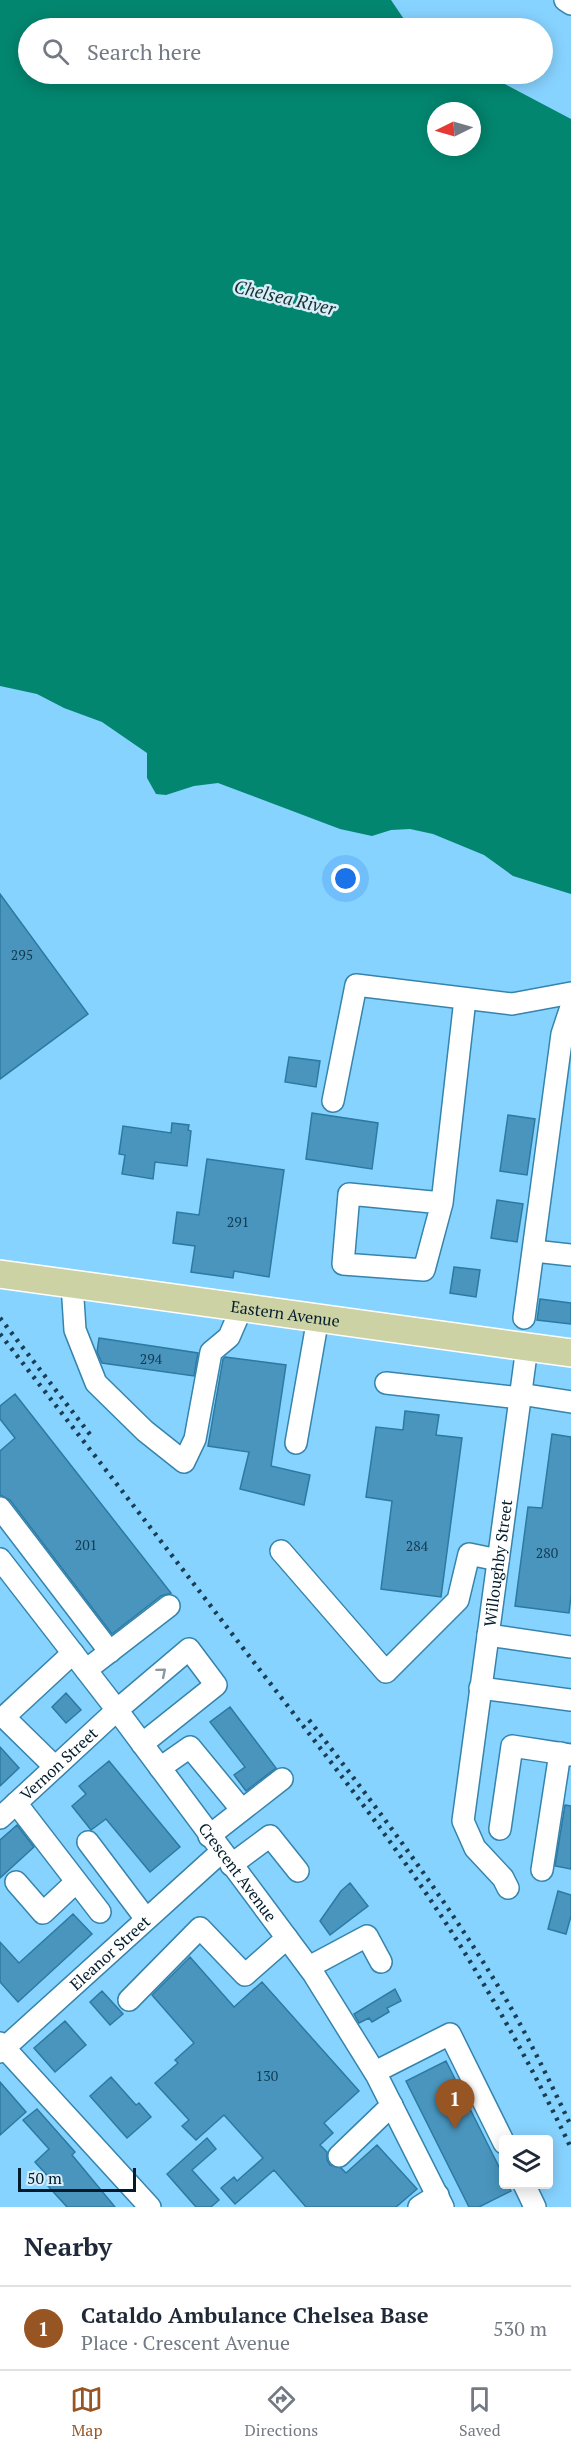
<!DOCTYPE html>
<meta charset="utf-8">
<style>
body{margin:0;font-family:"PT Serif",serif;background:#f2f2f3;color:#1f2937}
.controls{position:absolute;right:18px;bottom:18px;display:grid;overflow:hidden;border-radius:6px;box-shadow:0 3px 15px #0003}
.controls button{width:54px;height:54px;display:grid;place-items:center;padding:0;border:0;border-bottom:2px solid #e0e1e3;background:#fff;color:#1f2937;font:30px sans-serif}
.compass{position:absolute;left:427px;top:102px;width:54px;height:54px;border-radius:50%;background:#fff;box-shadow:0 3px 15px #0003;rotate:265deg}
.scale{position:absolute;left:18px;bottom:15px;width:118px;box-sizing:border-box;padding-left:6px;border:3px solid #001b2b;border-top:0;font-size:16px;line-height:21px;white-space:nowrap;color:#001b2b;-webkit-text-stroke:4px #d7edfa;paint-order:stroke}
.you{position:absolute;left:346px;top:879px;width:21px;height:21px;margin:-15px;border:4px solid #fff;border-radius:50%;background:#1a73e8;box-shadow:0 0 0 9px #1a73e833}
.badge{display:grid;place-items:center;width:39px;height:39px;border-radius:50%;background:#975523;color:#fff;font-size:20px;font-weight:700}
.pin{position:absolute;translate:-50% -50px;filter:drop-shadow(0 2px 3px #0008)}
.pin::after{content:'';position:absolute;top:32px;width:21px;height:18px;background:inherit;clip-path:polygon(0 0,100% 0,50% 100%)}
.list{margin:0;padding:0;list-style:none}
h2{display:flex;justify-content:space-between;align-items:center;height:78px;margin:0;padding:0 24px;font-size:26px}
h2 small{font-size:20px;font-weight:400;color:#747a83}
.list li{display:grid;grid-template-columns:39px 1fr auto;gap:18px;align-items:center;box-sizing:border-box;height:84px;padding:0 24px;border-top:2px solid #e0e1e3}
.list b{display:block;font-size:22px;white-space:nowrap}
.list p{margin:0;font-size:20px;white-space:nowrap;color:#747a83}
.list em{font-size:20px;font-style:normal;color:#747a83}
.icon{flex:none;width:33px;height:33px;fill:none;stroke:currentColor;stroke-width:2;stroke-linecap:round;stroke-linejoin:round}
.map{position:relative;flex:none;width:571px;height:2207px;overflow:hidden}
.search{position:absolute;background:#fff;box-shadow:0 3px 15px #0003;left:18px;right:18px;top:18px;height:66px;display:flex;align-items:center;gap:15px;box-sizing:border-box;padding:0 21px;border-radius:33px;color:#747a83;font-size:22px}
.sheet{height:162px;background:#fff}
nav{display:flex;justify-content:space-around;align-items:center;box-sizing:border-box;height:84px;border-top:2px solid #e0e1e3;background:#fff;font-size:16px;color:#747a83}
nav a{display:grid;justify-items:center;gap:3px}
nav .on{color:#975523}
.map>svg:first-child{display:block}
.water{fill:#03866f;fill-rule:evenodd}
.building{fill:#4995be;stroke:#2c7aa2;stroke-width:1.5}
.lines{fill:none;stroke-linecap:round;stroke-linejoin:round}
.minor-casing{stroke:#3684ac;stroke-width:24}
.major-casing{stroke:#fff;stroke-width:30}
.minor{stroke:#fff;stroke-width:21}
.major{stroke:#ccd2a4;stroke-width:27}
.rail{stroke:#1a3e53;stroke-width:4.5;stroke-dasharray:3 6;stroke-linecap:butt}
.oneway{stroke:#8c98a0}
.labels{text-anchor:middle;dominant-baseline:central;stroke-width:5;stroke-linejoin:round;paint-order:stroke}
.number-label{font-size:14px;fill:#123a50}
.street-label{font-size:16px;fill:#001b2b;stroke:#d7edfa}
.water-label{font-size:18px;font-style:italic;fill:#1a312b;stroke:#d7edfa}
</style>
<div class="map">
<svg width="571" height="2207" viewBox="0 0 571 2207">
<rect width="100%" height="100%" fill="#87d3ff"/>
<!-- water -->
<path class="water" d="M0 0H391L410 28H28V74H486L571 119V894L513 876 484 855 433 834 410 829 391 830 372 836 340 829 218 783 194 786 166 795 156 794 147 778V753L102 722 64 708 37 694 0 686ZM436 111H472V147H436Z"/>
<!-- building -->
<path class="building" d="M0 894 88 1014 0 1079Z
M289 1057 320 1061 316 1087 285 1082Z
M312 1113 378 1123 372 1169 306 1159Z
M508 1115 535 1119 527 1175 500 1171Z
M172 1123 189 1125 188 1130 191 1131 187 1166 155 1162 153 1179 122 1174 125 1155 119 1154 123 1126 171 1133Z
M207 1159 284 1170 269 1277 234 1271 233 1278 191 1272 195 1246 173 1243 177 1212 199 1215Z
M497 1200 523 1204 517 1242 491 1238Z
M454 1267 480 1270 476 1297 450 1293Z
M540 1299 571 1303V1324L537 1320Z
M99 1338 198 1353 194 1376 102 1363 97 1352Z
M225 1357 286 1365 271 1466 310 1475 304 1505 240 1489 249 1452 208 1446 223 1359Z
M15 1394 171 1593 161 1596 112 1634 10 1500 0 1495V1451L15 1438 0 1419V1406Z
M405 1411 439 1415 436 1435 462 1438 441 1597 381 1589 392 1501 366 1497 376 1427 403 1430Z
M552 1434 571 1437V1596L569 1613 515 1606 528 1507 542 1508Z
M66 1693 81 1710 66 1723 52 1707Z
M230 1707 276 1768 246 1791 234 1775 245 1767 210 1722Z
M0 1747 19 1768 0 1786Z
M109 1761 180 1847 150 1872 106 1819 91 1830 72 1806 86 1794 79 1786Z
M565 1805 571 1806V1869L555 1866Z
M17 1825 34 1847 0 1878V1840Z
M350 1883 368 1906 330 1935 320 1921 341 1891Z
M558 1891 571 1895V1916L566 1934 548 1929Z
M73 1914 92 1934 18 2002 0 1982V1942L19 1963Z
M190 1957 234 2007 262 1982 359 2091 324 2123 333 2133 320 2145 327 2152V2160L330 2165 341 2168 346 2173 377 2145 417 2189 396 2207H306L274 2170 235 2204 221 2188 234 2177 237 2181 263 2158 224 2115 196 2140 182 2126 189 2120 155 2083 178 2063 175 2060 194 2043 152 1995Z
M395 1989 401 2001 387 2008 389 2012 372 2022 369 2018 359 2023 354 2014Z
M102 1991 123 2014 110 2025 90 2002Z
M65 2021 86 2045 55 2072 34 2048Z
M446 2061 504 2177V2184H507L511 2191 479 2207H469L406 2081Z
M111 2077 136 2105 139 2103 151 2117 127 2138 90 2096Z
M0 2082 26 2112 0 2135Z
M37 2109 75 2152 72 2155 115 2207H67L48 2186 53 2182 35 2162 49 2149 23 2120Z
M207 2138 216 2149 192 2170 219 2200 211 2207H196L167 2174Z"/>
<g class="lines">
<defs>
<g id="minor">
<path d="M565 0 571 4"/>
<path d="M333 1101 356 985 512 1004 571 993"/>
<path d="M442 1203 424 1270 343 1264 349 1194 442 1203 465 999"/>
<path d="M534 1251 571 1255"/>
<path d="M72 1284 75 1330 96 1383 145 1431 184 1462 195 1439 211 1352 229 1337 242 1307"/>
<path d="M524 1318 562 1034 571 1007"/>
<path d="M386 1383 520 1398"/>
<path d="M520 1394 571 1402"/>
<path d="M296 1443 318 1318"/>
<path d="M0 1508 110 1652"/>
<path d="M281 1551 386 1672 458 1600 469 1554 498 1560"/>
<path id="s1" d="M0 1559 117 1710 313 1973 377 2076 443 2207"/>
<path d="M488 1635 571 1647"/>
<path d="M86 1670 169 1606"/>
<path d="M480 1688 571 1700"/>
<path d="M55 1767 4 1717 73 1653"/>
<path d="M160 1768 190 1747 242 1810"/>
<path d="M16 1803 100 1912"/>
<path id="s2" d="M0 1818 117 1710 189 1649 216 1685 142 1744"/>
<path d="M500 1829 512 1746 571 1755"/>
<path d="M209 1836 282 1779"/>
<path d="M88 1842 146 1919"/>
<path d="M231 1865 270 1836 298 1871"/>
<path d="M542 1870 560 1753"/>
<path d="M16 1882 43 1913 76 1882"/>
<path id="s3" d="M508 1888 503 1878 475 1848 463 1821 527 1347"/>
<path d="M309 1967 367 1936 381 1962"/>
<path d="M129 2000 200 1928 245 1975 287 1938"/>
<path d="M0 2043 150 2207"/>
<path id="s4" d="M0 2052 221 1852"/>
<path d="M375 2072 450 2034 504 2143"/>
<path d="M339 2156 392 2105"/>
<path d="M524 2184 535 2207"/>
<path d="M419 2207 438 2195"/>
</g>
<g id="major">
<path id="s5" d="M0 1274 571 1353"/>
</g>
</defs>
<!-- minor casing -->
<use href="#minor" class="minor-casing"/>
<!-- major casing -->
<use href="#major" class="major-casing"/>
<!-- minor -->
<use href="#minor" class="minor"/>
<!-- major -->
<use href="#major" class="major"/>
<!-- rail -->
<path class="rail" d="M0 1318 92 1437
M0 1334C79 1435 158 1537 236 1639 312 1738 391 1836 458 1942 500 2009 537 2077 571 2148
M309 1720C378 1809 446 1899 504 1996 529 2038 550 2082 571 2126"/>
</g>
<!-- one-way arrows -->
<defs><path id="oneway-chevron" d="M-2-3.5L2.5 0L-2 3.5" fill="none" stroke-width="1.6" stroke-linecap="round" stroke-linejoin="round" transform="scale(1.5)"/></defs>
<use class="oneway" href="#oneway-chevron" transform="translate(162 1672) rotate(-40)"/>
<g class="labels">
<!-- number labels -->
<g class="number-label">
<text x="22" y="954">295</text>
<text x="238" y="1221">291</text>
<text x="151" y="1358">294</text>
<text x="86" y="1544">201</text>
<text x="417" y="1545">284</text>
<text x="547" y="1552">280</text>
<text x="267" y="2075">130</text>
</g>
<!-- street labels -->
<g class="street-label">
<text stroke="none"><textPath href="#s5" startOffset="288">Eastern Avenue</textPath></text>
<text stroke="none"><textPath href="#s3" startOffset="342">Willoughby Street</textPath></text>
<text stroke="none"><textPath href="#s2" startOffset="80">Vernon Street</textPath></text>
<text stroke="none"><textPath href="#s1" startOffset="393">Crescent Avenue</textPath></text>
<text stroke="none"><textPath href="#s4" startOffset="148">Eleanor Street</textPath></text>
</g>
<!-- water labels -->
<g class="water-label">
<text transform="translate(285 297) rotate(13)">Chelsea River</text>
</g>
</g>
</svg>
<div class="controls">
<button><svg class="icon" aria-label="layers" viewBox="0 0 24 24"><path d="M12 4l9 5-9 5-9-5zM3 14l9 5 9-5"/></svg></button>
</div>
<svg class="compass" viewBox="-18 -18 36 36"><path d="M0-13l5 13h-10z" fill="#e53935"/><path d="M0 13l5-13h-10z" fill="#747a83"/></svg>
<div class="scale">50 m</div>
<div class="you"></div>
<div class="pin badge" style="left:455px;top:2129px">1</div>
<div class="search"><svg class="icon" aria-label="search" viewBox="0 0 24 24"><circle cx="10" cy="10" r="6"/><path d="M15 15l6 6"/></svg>Search here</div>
</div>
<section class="sheet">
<h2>Nearby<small></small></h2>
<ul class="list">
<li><span class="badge">1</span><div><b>Cataldo Ambulance Chelsea Base</b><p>Place · Crescent Avenue</p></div><em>530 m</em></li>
</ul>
</section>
<nav>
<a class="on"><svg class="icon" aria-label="map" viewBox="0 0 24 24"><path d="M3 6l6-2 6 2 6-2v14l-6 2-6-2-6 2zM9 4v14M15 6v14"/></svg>Map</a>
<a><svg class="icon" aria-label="directions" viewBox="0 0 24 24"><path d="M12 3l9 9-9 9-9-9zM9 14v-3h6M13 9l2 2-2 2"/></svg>Directions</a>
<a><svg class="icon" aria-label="saved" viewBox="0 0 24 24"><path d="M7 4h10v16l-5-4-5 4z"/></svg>Saved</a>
</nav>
